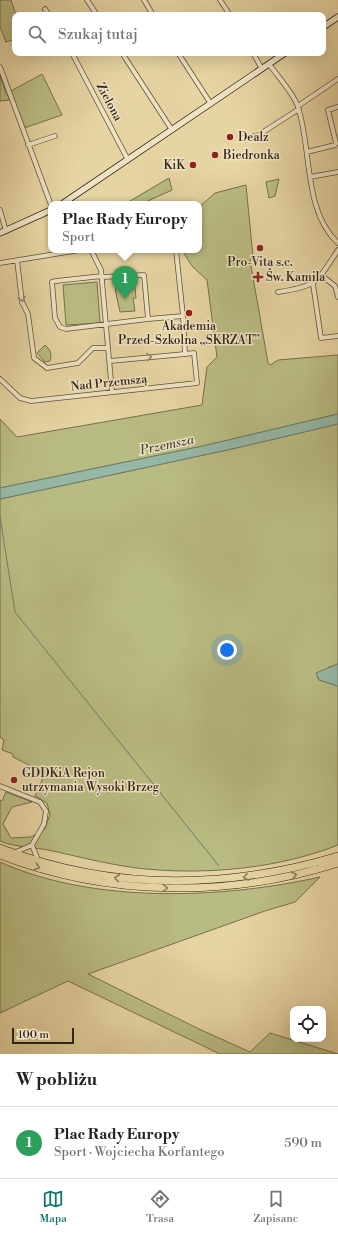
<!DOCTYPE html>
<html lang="pl">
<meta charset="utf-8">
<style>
body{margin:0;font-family:"Libre Bodoni",serif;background:#f2f2f2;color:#222}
.controls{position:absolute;right:12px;bottom:12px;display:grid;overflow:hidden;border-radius:8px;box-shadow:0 4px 16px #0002}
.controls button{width:36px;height:36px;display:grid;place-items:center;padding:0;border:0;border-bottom:1px solid #e0e0e0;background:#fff;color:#222;font:20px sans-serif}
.scale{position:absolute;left:12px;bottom:10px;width:62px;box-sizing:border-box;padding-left:4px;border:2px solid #322519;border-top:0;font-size:11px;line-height:14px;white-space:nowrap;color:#322519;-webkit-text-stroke:3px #efe3c3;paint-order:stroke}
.you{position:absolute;left:227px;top:650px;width:14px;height:14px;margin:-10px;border:3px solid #fff;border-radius:50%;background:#1a73e8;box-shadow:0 0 0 6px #1a73e833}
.badge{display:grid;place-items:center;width:26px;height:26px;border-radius:50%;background:#0f766e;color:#fff;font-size:13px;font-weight:700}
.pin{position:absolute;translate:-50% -33px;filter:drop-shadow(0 1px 2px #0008)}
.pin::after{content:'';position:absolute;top:21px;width:14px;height:12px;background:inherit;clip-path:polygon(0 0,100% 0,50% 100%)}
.popup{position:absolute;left:48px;top:201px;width:154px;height:52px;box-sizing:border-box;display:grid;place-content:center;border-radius:8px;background:#fff;filter:drop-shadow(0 1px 3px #0005);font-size:13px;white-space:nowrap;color:#767676}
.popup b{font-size:15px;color:#222}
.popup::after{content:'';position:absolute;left:50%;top:100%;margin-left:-8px;border:8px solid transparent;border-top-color:#fff}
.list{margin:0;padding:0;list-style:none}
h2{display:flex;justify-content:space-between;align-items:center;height:52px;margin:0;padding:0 16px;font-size:17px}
h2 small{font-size:13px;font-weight:400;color:#767676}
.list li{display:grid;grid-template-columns:26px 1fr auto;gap:12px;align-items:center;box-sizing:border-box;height:72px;padding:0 16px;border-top:1px solid #e0e0e0}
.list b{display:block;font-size:15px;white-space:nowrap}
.list p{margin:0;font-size:13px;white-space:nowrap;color:#767676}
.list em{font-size:13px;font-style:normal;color:#767676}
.icon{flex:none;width:22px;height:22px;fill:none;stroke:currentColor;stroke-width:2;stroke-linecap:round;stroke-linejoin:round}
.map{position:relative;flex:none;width:338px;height:1054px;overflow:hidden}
.search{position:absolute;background:#fff;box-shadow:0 4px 16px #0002;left:12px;right:12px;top:12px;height:44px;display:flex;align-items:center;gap:10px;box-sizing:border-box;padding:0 14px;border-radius:8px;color:#767676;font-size:15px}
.sheet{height:124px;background:#fff}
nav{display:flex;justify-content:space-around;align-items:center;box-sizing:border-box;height:56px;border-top:1px solid #e0e0e0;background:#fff;font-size:11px;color:#767676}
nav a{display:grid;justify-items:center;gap:2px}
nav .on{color:#0f766e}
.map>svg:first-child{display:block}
.green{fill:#b9bc82;stroke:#76704e}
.water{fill:#96b8a7;stroke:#6e7d6e}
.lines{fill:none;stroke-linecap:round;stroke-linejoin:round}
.stream{stroke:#6e7d6e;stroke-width:1}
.minor-casing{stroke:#5f513b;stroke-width:5.5}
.secondary-casing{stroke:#322519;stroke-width:7}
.motorway-casing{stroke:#322519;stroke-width:8}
.minor{stroke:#efe3c3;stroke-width:4}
.secondary{stroke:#efe3c3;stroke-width:5.5}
.motorway{stroke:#e6d4a2;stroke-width:7}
.oneway{stroke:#90846e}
.oneway2{stroke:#8c7c5e}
.poi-dot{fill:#8f2418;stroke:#efe3c3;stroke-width:1.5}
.labels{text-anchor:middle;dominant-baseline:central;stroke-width:3;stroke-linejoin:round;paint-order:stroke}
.street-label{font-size:12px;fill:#322519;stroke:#efe3c3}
.poi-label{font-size:12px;fill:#322519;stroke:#efe3c3;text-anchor:start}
.water-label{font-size:13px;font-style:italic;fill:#4b4a3c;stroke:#efe3c3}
</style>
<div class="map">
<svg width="338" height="1054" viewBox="0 0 338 1054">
<rect width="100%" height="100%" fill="#e6d4a2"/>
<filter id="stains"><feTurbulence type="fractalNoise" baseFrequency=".005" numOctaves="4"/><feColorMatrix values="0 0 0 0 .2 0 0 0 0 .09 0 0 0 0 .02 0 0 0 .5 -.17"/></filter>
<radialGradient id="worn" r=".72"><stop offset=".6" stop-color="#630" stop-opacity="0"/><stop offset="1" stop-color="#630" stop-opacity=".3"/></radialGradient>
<!-- green -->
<path class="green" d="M0 0H11L16 15 15 39 6 42 0 27Z
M42 74 62 115 24 128 11 91Z
M0 75 6 94 9 97V100L0 101Z
M169 178 172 190 141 204H125Z
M279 179 275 196 269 198 266 182Z
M246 185 253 257 250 260 268 363 270 365 278 360 338 355V414L203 446 0 488V419L17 437 202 405 207 367 217 357 207 280 192 266 182 250H199V207L215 193Z
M97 282 100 323 66 325 63 285Z
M132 284V287H135L136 298H133L135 311 120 312 115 289 117 288V286Z
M45 345C51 351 52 353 50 361L45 362 37 353Z
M338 424V664L329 667 317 676 319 680 338 686V845C280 868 209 875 146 869 115 866 84 858 53 851 36 847 17 848 0 841V800L2 801 6 792 32 802 12 807 3 824 11 838 31 837 45 829 50 814 47 803 35 796 45 773 13 757V754L2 750 4 740 0 737V499L236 448Z
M0 862C93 904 222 899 320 877L295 902 265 911 88 974 199 1029 250 1052 270 1033 338 1054H220L68 981 0 1013Z"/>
<!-- water -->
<path class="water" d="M338 414V424L236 448 0 499V488L203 446Z
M338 664V686L319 680 316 673Z"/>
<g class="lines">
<!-- stream -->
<path class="stream" d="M0 517 15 612 219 866"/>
<defs>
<path id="minor" d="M87 0 97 15
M144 0 153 15
M220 0 230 15
M45 9 49 15
M72 53 128 160
M122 53 172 130
M178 53 211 104
M253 53 262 69
M269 64C278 77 293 92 298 107 312 149 303 211 338 243
M0 67 51 205
M298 106 338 79
M243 138 257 136 299 109
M28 145 55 136
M307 152 335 145 336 143 328 110 338 107
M310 177 338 172
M0 210 6 231
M91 250 101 270 112 392
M17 260 22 302 28 314 34 358 47 368 78 363 93 348H108
M0 263 80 250
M321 275 335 286 338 297
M102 276 56 281 52 282 55 318 60 327 66 329 148 319 144 275 102 277
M313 284 321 338 338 336
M278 292C318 286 316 283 338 250
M148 319 183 316 176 250
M110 361 185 354 183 316
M0 379 20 398 31 401 197 383 194 353 185 354
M0 786 40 802 46 811 44 824 32 845 16 852
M32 845 38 860"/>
<path id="secondary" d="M323 27 338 17
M62 204 285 53
M0 233 51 210"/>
<path id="motorway" d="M0 848C112 891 224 890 338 856
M0 855C108 897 228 898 338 863"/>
</defs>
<!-- minor casing -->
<use href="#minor" class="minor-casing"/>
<!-- secondary casing -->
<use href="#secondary" class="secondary-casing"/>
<!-- motorway casing -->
<use href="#motorway" class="motorway-casing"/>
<!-- minor -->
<use href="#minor" class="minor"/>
<!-- secondary -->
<use href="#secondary" class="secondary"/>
<!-- motorway -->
<use href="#motorway" class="motorway"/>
</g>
<!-- one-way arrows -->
<defs><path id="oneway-chevron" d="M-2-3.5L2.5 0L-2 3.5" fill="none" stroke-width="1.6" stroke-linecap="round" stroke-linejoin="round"/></defs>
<g class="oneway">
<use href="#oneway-chevron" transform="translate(22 299) rotate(76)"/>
<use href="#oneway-chevron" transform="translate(149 357) rotate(-5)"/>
</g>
<g class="oneway2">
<use href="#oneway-chevron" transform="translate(37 867) rotate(17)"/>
<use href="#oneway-chevron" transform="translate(294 875) rotate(-13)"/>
<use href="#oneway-chevron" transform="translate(246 877) rotate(173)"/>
<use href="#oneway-chevron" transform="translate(117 878) rotate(-173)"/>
<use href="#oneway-chevron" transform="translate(165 888) rotate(2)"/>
</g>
<!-- markers -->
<g class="poi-dot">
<circle cx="230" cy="137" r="4"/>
<circle cx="215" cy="155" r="4"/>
<circle cx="193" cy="165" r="4"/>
<circle cx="260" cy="248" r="4"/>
<path d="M256 271h4v4h4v4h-4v4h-4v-4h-4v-4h4z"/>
<circle cx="189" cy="313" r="4"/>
<circle cx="14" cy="780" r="4"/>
</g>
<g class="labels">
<!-- street labels -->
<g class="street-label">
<text transform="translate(109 102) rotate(62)">Zielona</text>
<text transform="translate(109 383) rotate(-6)">Nad Przemszą</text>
</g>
<!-- poi labels -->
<g class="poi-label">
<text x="238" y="137">Dealz</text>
<text x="223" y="155">Biedronka</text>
<text x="185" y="165" text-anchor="end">KiK</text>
<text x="260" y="262" text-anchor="middle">Pro-Vita s.c.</text>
<text x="266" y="277">Św. Kamila</text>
<text x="189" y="326" text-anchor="middle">Akademia<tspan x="189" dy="14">Przed-Szkolna „SKRZAT”</tspan></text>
<text x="22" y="773">GDDKiA Rejon<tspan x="22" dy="14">utrzymania Wysoki Brzeg</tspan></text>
</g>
<!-- water labels -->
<g class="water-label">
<text transform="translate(167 445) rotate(-12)">Przemsza</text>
</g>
</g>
<rect width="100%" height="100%" filter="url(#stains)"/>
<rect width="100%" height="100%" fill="url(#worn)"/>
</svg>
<div class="controls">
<button><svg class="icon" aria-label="locate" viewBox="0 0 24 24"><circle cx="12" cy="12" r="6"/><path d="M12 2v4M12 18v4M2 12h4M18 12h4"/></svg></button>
</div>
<div class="scale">100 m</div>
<div class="you"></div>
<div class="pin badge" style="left:125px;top:299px;background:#2e9e5b">1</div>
<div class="popup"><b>Plac Rady Europy</b>Sport</div>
<div class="search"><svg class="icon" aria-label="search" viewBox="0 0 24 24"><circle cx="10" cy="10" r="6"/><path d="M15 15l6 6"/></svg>Szukaj tutaj</div>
</div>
<section class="sheet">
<h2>W pobliżu<small></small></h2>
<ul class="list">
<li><span class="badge" style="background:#2e9e5b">1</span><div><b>Plac Rady Europy</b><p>Sport · Wojciecha Korfantego</p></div><em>590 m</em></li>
</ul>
</section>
<nav>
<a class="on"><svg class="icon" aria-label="map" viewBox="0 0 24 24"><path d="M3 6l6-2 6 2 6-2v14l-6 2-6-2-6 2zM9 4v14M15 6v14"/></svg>Mapa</a>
<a><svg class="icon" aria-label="directions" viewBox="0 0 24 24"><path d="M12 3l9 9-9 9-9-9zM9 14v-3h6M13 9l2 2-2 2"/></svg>Trasa</a>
<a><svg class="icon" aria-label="saved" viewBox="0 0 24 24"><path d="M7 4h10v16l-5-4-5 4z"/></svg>Zapisane</a>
</nav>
